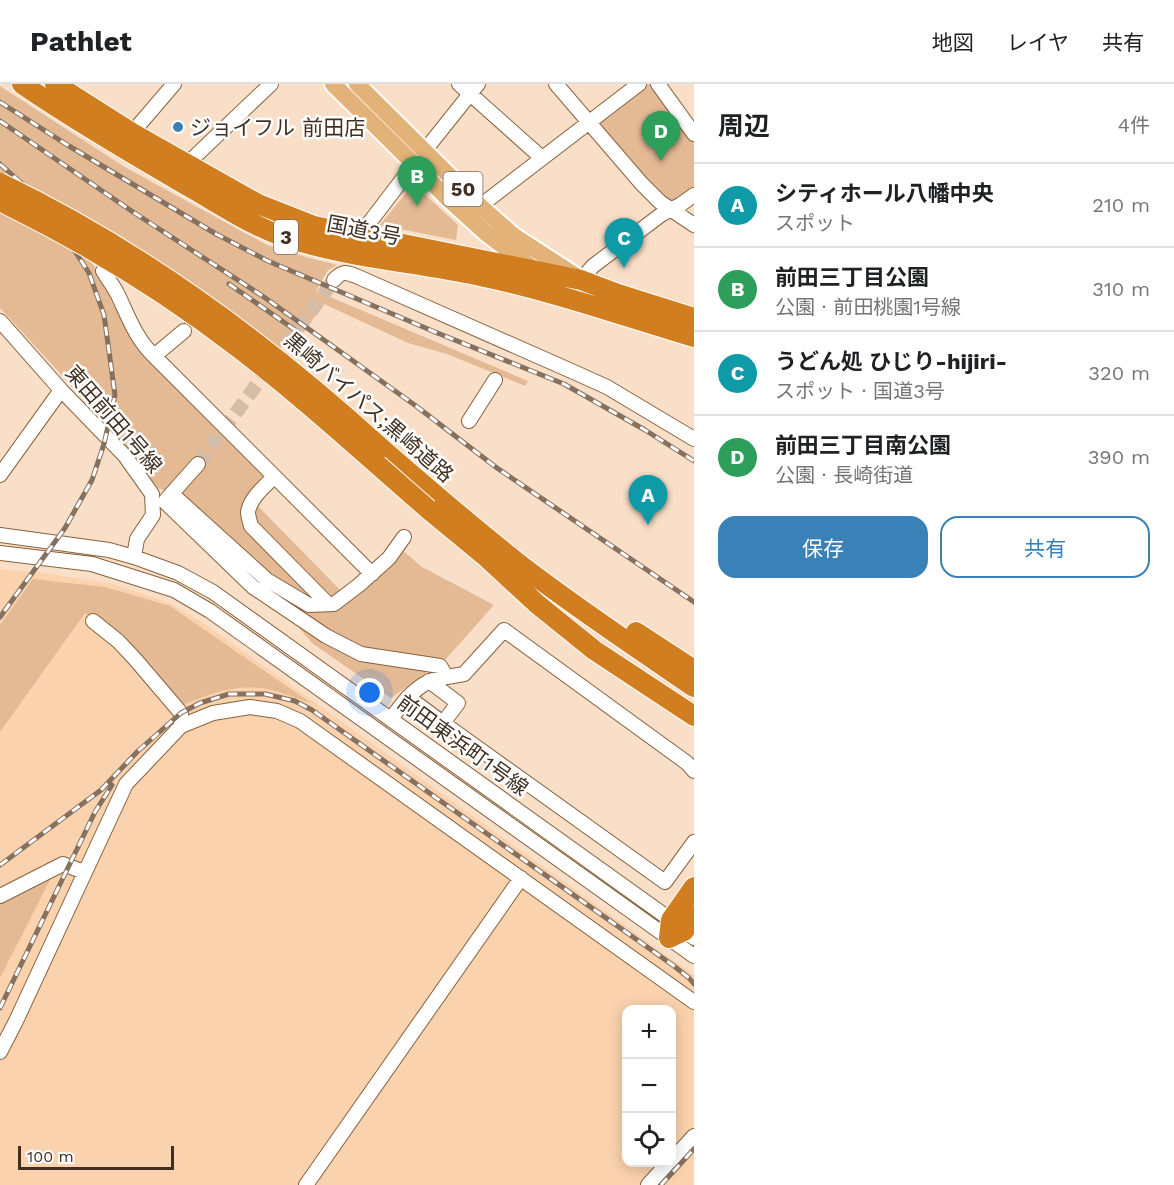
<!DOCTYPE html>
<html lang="ja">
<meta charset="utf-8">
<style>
body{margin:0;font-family:"Work Sans","Noto Sans JP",sans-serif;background:#f6f6f6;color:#202124}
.controls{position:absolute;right:18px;bottom:18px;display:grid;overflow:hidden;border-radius:12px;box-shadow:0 3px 15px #0003}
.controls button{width:54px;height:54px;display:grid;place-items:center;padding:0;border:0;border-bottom:2px solid #e0e0e0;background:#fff;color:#202124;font:30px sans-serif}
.scale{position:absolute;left:18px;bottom:15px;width:156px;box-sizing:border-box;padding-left:6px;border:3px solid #413021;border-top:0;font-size:16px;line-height:21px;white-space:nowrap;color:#413021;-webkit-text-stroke:4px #fff;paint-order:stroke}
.you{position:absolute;left:370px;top:609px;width:21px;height:21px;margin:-15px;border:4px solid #fff;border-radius:50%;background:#1a73e8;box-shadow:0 0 0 9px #1a73e833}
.badge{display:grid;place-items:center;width:39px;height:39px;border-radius:50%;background:#3981b6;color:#fff;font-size:20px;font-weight:700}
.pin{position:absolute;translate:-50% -50px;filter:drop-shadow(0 2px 3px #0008)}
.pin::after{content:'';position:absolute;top:32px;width:21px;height:18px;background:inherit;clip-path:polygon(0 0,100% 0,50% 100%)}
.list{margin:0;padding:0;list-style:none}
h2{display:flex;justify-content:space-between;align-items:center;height:78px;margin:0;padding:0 24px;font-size:26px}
h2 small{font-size:20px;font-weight:400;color:#757577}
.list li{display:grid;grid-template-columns:39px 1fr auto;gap:18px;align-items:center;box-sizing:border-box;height:84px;padding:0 24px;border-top:2px solid #e0e0e0}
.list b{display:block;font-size:22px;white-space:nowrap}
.list p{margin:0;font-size:20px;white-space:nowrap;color:#757577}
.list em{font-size:20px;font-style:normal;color:#757577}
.actions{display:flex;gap:12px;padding:18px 24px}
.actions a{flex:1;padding:14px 0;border:2px solid #3981b6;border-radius:18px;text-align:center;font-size:21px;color:#3981b6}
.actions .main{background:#3981b6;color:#fff}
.icon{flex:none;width:33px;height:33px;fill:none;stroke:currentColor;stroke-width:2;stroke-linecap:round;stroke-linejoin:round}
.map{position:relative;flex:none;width:694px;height:1101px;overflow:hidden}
header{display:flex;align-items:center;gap:36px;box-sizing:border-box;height:84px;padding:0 30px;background:#fff;border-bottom:2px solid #e0e0e0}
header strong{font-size:28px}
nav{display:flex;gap:33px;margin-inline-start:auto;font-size:21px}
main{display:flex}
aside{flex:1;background:#fff}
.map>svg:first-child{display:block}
.built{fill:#fad2ae;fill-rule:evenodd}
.green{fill:#e4ba94}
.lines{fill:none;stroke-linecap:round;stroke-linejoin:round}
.minor-tunnel{stroke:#d5bca7;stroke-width:14;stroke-dasharray:14 7;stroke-linecap:butt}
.minor-casing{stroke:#87613c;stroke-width:16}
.major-casing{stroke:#fff;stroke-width:20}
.highway-casing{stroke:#fff;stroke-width:22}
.minor{stroke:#fff;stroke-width:14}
.major{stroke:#e3b279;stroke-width:16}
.highway{stroke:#d07e1f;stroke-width:20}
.rail-casing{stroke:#86715f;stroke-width:5}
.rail{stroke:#fff;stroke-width:3;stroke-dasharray:9;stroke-linecap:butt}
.highway-bridge-casing{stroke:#fff;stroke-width:22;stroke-linecap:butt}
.highway-bridge{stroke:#d07e1f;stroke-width:20}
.poi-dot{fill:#3981b6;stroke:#fff;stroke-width:2}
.labels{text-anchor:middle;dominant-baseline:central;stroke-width:5;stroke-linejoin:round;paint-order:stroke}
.shield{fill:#fff;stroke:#7a6e64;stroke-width:1.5}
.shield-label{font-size:20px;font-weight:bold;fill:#413021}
.poi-label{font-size:21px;fill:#413021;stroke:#fff;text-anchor:start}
.street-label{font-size:21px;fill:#413021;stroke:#fff}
</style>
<header>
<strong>Pathlet</strong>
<nav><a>地図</a><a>レイヤ</a><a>共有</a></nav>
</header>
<main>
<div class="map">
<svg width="694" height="1101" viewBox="0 0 694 1101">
<rect width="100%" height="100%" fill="#fadfc8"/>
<!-- built -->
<path class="built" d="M0 485 45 489 113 500 170 519 203 539 281 594 694 891V1101H0ZM626 926H672V1078H626Z"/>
<!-- green -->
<path class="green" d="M646 0 653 1 694 56V106L673 120 645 97 598 42V37Z
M0 2 123 82 241 147 267 161 309 174 337 181 328 186 316 207 528 297 525 302 447 270 408 259 324 220 310 239 302 234 280 265 237 234 87 172 104 196 125 238 267 392 248 412 349 515 401 465 422 483 494 521 446 575 391 614 312 559 258 496 163 406 158 404 68 298 0 224Z
M411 103 418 104 458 141 456 156 380 141Z
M33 495 105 503 170 522 311 619C296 614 277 606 261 604 232 601 209 610 183 621L124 551 85 529 0 648V541Z
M52 792 0 894V819Z"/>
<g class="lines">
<!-- minor-tunnel -->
<path class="minor-tunnel" d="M198 380 334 196"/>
<defs>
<path id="minor" d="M459 0 542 74
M556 0 641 99 660 118 694 141
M658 0 694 50
M132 49 174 0
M187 80 271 0
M480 122 639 0
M360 151 414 80 478 0
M103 187C108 195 114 203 118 211 128 232 136 255 154 272
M334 196C342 187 345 188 356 192L576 289 607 303 694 355
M581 196 593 182 662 130 680 121 694 111
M0 237 61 306 125 372 152 410 153 431 137 455 134 473
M184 247 154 272 372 490
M469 337 495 296
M0 391 61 306
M274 393C265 402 250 414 248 428 248 432 250 438 251 442L328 520
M172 410 267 496 309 521 334 520 359 501 389 474 404 453
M166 416 198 380
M165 418 253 503 326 552 361 570 440 582 447 593C441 594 433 595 428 598 412 606 401 621 391 635
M0 451 109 466 134 473 178 489 213 508 671 836 694 854
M0 469 92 480 174 506 210 527 694 872
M93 537 118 557 135 575 181 629V642
M447 593 464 590 504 546 687 679 694 687
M408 613 443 639 458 619 429 597
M443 639 665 798 694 758
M0 812 63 780 84 788
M0 968 16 937 126 700 181 642 213 629 250 623 277 627 300 637 694 918
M672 1076 694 1052
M306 1101 521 794
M648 1101 669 1078"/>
<path id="major" d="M333 0 414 80 445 112 487 150 535 186
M357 0 480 122 514 152 579 194"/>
<path id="highway" d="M22 0C74 36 130 68 184 100 217 118 249 141 285 153 348 174 415 178 480 192 553 207 623 232 694 253
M55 0 132 49 258 120 314 142 581 196 618 210 694 234
M381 364C426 403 471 442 518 479 575 523 635 563 694 603
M428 425 485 472 537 520 594 566 694 632
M636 548 694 586
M669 854 671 836 694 803
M669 854 684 847 694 832"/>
</defs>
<!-- minor casing -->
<use href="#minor" class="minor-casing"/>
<!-- major casing -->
<use href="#major" class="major-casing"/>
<!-- highway casing -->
<use href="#highway" class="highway-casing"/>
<!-- minor -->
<use href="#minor" class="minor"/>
<!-- major -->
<use href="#major" class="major"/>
<!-- highway -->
<use href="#highway" class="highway"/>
<defs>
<path id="rail" d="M0 18 69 62 216 150 268 177 435 248 564 300 645 346 694 377
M0 37 133 128 264 213 416 322 497 384 694 518
M0 80 28 105 55 136 89 189 104 231 115 311 104 360 92 396 65 444 0 533
M229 200 298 248
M0 781 101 706 138 667 181 629 200 619 229 610H265L295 617 312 626 674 882 689 894 694 900
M0 924 95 728 112 701
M661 1101 694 1065"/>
</defs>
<!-- rail casing -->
<use href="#rail" class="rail-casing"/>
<!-- rail -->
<use href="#rail" class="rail"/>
<defs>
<path id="highway-bridge" d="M0 99C140 166 266 259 381 364
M0 117C84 158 166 208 240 265 305 315 366 371 428 425"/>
</defs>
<!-- highway-bridge casing -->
<use href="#highway-bridge" class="highway-bridge-casing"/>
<!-- highway-bridge -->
<use href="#highway-bridge" class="highway-bridge"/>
</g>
<!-- markers -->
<circle class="poi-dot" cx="178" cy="43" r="6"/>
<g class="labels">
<!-- shield labels -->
<g class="shield">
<rect x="443.5" y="88" width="39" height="34" rx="4.5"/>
<rect x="274" y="136" width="24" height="34" rx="4.5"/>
</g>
<g class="shield-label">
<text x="463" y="105">50</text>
<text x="286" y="153">3</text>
</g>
<!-- poi labels -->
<g class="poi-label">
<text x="190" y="43">ジョイフル 前田店</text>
</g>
<!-- street labels -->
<g class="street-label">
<text transform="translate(364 146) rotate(11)">国道3号</text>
<text transform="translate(369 323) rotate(41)">黒崎バイパス;黒崎道路</text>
<text transform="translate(114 335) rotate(49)">東田前田1号線</text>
<text transform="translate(463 661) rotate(36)">前田東浜町1号線</text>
</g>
</g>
</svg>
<div class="controls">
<button>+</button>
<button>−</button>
<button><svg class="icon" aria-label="locate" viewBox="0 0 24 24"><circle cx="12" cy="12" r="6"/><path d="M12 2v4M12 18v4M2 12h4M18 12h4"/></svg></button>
</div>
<div class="scale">100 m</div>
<div class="you"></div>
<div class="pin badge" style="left:648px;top:441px;background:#0f9aa8">A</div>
<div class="pin badge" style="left:417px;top:122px;background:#2e9e5b">B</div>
<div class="pin badge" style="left:624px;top:184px;background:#0f9aa8">C</div>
<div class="pin badge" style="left:661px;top:77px;background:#2e9e5b">D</div>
</div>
<aside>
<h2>周辺<small>4件</small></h2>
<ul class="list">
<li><span class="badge" style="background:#0f9aa8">A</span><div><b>シティホール八幡中央</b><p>スポット</p></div><em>210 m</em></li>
<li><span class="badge" style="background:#2e9e5b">B</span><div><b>前田三丁目公園</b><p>公園 · 前田桃園1号線</p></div><em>310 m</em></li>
<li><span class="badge" style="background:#0f9aa8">C</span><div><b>うどん処 ひじり-hijiri-</b><p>スポット · 国道3号</p></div><em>320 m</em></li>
<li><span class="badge" style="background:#2e9e5b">D</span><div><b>前田三丁目南公園</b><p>公園 · 長崎街道</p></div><em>390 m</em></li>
</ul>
<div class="actions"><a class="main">保存</a><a>共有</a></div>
</aside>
</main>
